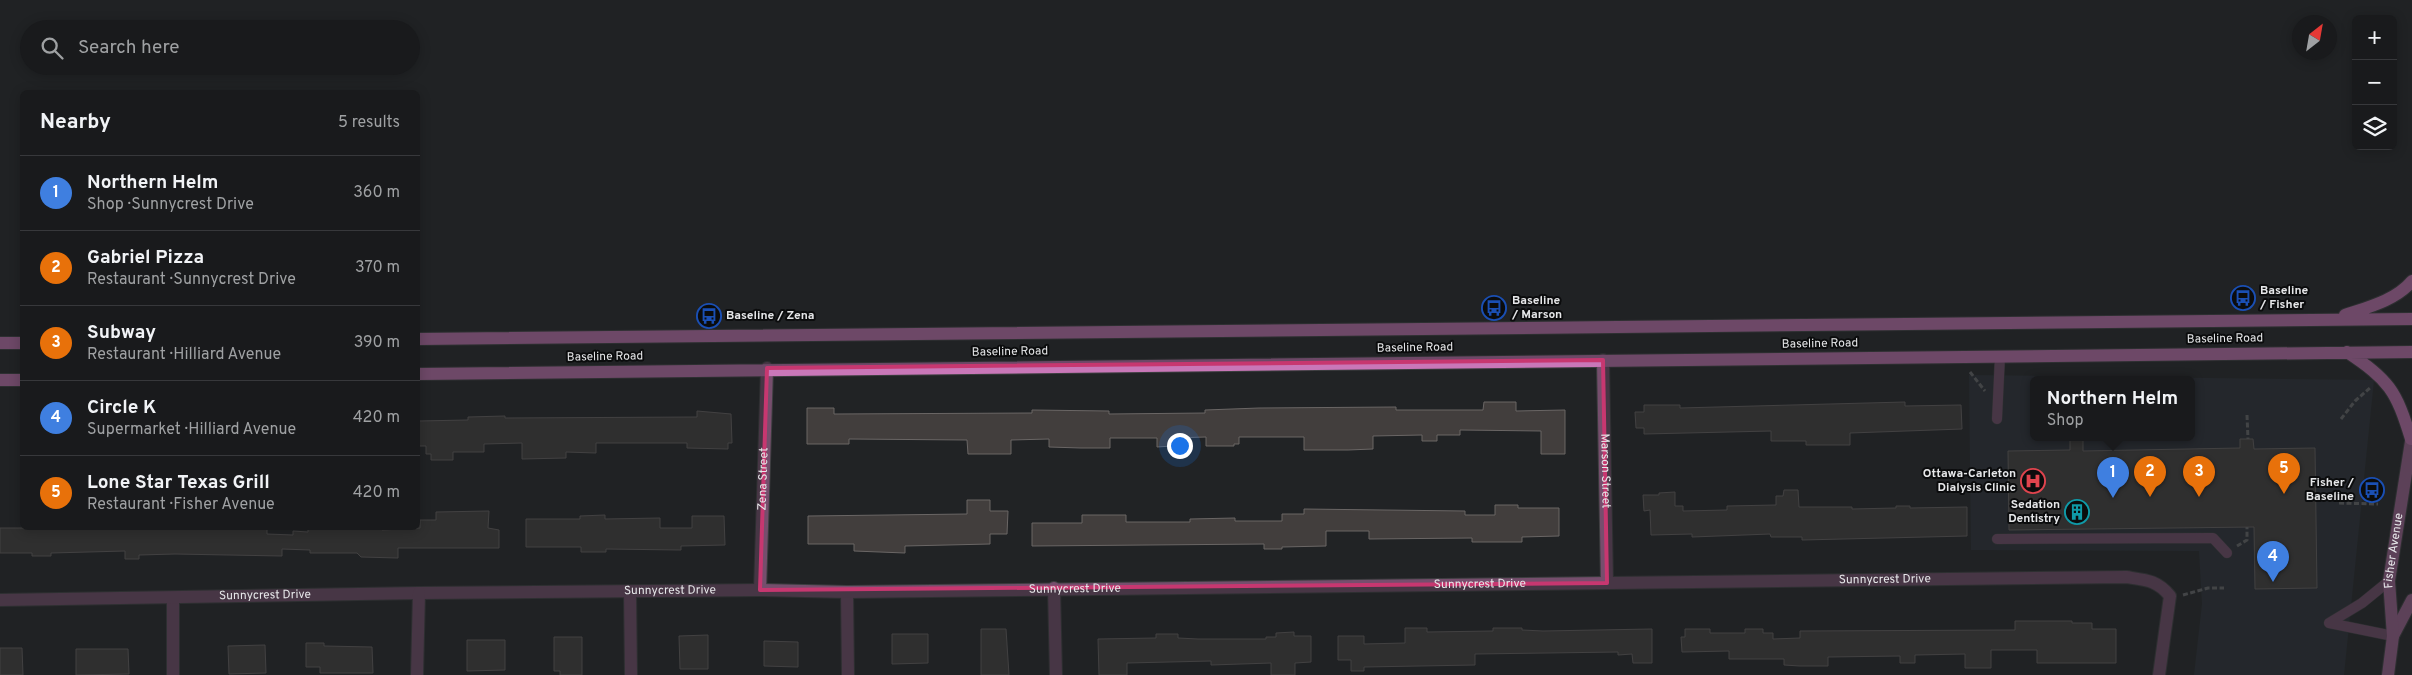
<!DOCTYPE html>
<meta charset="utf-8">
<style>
body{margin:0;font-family:Overpass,sans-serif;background:#222325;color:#f1f3f6}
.controls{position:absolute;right:15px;top:15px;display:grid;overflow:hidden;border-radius:8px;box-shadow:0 2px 12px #0003}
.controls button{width:45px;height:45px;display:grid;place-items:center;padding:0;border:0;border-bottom:1px solid #37383b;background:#191a1c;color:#f1f3f6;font:25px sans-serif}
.compass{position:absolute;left:2292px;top:15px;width:45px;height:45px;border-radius:50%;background:#191a1c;box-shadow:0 2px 12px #0003;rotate:31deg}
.you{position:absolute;left:1179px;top:445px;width:18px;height:18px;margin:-12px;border:4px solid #fff;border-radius:50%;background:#1a73e8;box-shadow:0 0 0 8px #1a73e833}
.badge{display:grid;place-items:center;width:32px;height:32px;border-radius:50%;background:#8c9099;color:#fff;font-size:16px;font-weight:700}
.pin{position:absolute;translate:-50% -41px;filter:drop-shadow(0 1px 2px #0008)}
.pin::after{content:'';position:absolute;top:26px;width:18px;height:15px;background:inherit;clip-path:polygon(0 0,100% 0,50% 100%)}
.popup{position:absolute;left:2030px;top:376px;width:165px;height:65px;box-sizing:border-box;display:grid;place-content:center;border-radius:8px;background:#191a1c;filter:drop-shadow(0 1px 4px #0005);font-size:16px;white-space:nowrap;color:#9fa1a3}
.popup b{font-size:19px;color:#f1f3f6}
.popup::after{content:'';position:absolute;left:50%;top:100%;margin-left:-10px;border:10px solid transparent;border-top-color:#191a1c}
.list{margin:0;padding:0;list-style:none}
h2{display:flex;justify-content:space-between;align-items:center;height:65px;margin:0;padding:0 20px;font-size:21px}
h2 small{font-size:16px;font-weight:400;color:#9fa1a3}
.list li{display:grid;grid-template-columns:32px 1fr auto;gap:15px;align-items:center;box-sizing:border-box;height:75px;padding:0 20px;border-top:1px solid #37383b}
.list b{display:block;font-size:19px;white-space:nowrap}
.list p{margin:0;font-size:16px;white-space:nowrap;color:#9fa1a3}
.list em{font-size:16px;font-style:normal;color:#9fa1a3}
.icon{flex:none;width:28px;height:28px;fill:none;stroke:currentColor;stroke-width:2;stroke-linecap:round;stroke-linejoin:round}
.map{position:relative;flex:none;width:2412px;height:675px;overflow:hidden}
.search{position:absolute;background:#191a1c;box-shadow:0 2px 12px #0003;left:20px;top:20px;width:400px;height:55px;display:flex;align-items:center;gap:12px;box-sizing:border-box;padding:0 18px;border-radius:28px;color:#9fa1a3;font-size:19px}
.panel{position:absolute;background:#191a1c;box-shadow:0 2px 12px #0003;left:20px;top:90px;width:400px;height:440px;border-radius:8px}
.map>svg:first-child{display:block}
.built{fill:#282e35;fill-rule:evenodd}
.building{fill:#423e3d;stroke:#6a6665}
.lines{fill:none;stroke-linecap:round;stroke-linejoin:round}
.service-casing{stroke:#3d3e40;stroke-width:11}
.minor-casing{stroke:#3d3e40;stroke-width:14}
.secondary-casing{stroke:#3d3e40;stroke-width:14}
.primary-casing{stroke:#3d3e40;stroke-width:14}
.path{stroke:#6c6d6f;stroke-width:3;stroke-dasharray:5 2.5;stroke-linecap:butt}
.service{stroke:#764e6d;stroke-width:10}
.minor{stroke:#764e6d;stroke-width:12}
.secondary{stroke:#a56697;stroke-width:12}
.primary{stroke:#c977b8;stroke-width:12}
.marked{fill:none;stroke:#c73770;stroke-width:4;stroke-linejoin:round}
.labels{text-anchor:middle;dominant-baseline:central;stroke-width:4;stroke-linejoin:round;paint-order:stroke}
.poi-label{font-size:12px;font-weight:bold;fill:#e6e7e9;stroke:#0b0c0d;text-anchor:start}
.street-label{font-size:12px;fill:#e6e7e9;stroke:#0b0c0d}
</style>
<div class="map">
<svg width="2412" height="675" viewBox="0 0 2412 675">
<rect width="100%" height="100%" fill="#212325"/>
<!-- built -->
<path class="built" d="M1969 375 2374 380 2344 675H2194L2202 604 2199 551 1971 550ZM2034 379H2192V437H2034Z"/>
<!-- building -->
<path class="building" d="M1484 402H1516V411L1565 410V454H1541V431L1460 430V435H1437V441H1422V435L1373 436V449L1348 450H1304V437H1239V444H1234V446H1206V437L1172 438V446L1157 447V438H1110V448H1081L1049 447V439L1011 440V454H968L967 440 849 439V444H807V408H834V414L1032 413V410L1109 411V414L1205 413V410L1259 408 1396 407V410H1483Z
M1905 402V406L1961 405 1962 429 1850 433V445H1806V441H1771V431L1644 434V428H1636L1635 412H1644V405H1680V408Z
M697 411 731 414 732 443H728V449L687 448V443H596V453L566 452V458L522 459V443L484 444V452H453V460H431V454H426V446H418V421L468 420V417L505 416V418L697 417Z
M2240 439H2253L2254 449 2315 448 2317 588 2255 589 2254 527 2009 530 2008 451 2070 450V440H2083V451L2240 448Z
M1784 490H1798L1799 507H1852V509L1896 508V506H1910V508L1967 507V536L1802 540V537H1771L1770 534 1692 537V534L1651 535 1650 510 1644 511 1643 495H1659V493L1675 492V506H1683V511L1727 510V506L1776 505V496H1783Z
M967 500H990V511H1008L1007 534H990V544L905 546V553L854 551V544H808V516L967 514Z
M1495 505H1518V508H1559V536L1522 537V542H1472V538L1369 539V531H1326V546L1282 547V549H1264V544L1032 546V523H1082V515H1126V522H1190V519L1235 518V521H1282V514H1304V509L1465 511V515H1495Z
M489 511 488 528 499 530V548H398V558L361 557 357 553H310V550L282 549V556L175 554 139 555V559H125V551L51 553V556H32V553H0V528H267V534L293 535V531L308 532V528H382V530L420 528V520H436V512Z
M605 515V519L660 518V528H692V516H724L725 545 681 546V550L606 549V552H581V547H526V519H580V516Z
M2015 621H2072V623H2092V629H2116V663H2037V650H1991V668H1965V654L1915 655V663H1900V656L1828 657V666H1800L1784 665V659H1729V651L1682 652 1681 637H1685V629H1710V633H1745V629H1763V633H1773V639L1800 638V631L2015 630Z
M1405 628H1427V632L1493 631V628H1522V630L1543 631 1652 629V663H1633L1632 654 1618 655V652L1475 654V665L1364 667V671H1351V660H1338V636H1364V644L1405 643Z
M981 629H1006L1009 675H981Z
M1294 632V636H1311V662L1295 663V675H1271V663L1211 665V661L1127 663V675H1099L1098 639 1156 638V634H1178V638L1198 639H1266V637H1276V633Z
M892 634H928V663L892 664Z
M708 635V669H680L679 636Z
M554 637H582V675H560V671H554Z
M467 640H505V670L467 671Z
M764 641 798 642V667L764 666Z
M306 643H324V646L372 647 373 673H320V667H306Z
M265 645 266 673 229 674 228 646Z
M0 648H22L23 675H0Z
M76 649H128L129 674 76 675Z"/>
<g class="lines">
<defs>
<path id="service" d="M1997 419 2000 356
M1997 539 2213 538 2227 553
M2329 623 2362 603 2389 581
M2329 623 2393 636"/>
<g id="minor">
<path id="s1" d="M1603 360 1607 583"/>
<path d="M1054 588 1056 675"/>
<path id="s2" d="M760 590 767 368"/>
<path d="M630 592 631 675"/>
<path d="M847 592 848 675"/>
<path d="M173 598V675"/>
<path id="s3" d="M0 600 419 593 760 590 847 592 2126 577C2146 580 2157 580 2170 596L2159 675"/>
<path d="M417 675 419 593"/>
</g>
<g id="secondary">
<path d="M2393 636 2412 600"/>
<path id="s4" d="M2388 675 2393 636 2389 581 2412 435"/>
</g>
<path id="primary" d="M2345 315C2369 307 2396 300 2412 281
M418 339 2412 319
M0 343H22
M2347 352C2389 380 2396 390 2411 439
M418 374 2412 352
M0 380H22"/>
</defs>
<!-- service casing -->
<use href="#service" class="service-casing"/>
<!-- minor casing -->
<use href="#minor" class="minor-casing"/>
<!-- secondary casing -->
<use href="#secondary" class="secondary-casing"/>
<!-- primary casing -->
<use href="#primary" class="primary-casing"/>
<!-- path -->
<path class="path" d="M1970 372 1985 391
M2247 415 2248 439
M2341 419 2355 401 2371 387
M2339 503 2378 504
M2237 546 2247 540V527
M2183 595 2208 588H2224"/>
<!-- service -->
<use href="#service" class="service"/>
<!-- minor -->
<use href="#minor" class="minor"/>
<!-- secondary -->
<use href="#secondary" class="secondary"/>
<!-- primary -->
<use href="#primary" class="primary"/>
</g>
<!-- marked area -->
<path d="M0 0H2412V675H0ZM1603 360 1607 583 760 590 767 368Z" fill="#212325" fill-opacity=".55" fill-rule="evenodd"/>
<path class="marked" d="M1603 360 1607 583 760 590 767 368Z"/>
<!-- icons -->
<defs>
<symbol id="bus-ring" viewBox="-11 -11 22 22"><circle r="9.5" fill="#0b0c0d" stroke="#1a4fb4" stroke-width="1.5"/><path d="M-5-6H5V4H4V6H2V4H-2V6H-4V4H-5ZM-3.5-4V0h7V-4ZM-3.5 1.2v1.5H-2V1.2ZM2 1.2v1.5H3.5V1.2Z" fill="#1a4fb4"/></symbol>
<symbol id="hospital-ring" viewBox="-11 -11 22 22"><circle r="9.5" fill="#0b0c0d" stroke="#e0444e" stroke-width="1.5"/><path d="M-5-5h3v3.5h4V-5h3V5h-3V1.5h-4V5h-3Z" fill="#e0444e"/></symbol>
<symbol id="building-ring" viewBox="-11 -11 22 22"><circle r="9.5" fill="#0b0c0d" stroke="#0f9aa8" stroke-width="1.5"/><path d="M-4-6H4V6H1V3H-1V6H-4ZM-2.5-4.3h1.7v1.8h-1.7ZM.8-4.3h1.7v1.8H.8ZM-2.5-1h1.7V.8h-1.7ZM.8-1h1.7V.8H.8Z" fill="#0f9aa8"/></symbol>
</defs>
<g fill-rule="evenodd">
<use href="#bus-ring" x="2229" y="284" width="28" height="28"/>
<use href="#bus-ring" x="1480" y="294" width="28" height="28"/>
<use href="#bus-ring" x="695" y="302" width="28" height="28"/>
<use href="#hospital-ring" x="2019" y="467" width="28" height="28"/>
<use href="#bus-ring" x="2358" y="476" width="28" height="28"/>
<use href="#building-ring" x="2063" y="498" width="28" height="28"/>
</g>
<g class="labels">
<!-- poi labels -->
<g class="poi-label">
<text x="2260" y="291">Baseline<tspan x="2260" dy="14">/ Fisher</tspan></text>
<text x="1512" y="301">Baseline<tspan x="1512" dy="14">/ Marson</tspan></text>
<text x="726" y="316">Baseline / Zena</text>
<text x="2016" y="474" text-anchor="end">Ottawa-Carleton<tspan x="2016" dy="14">Dialysis Clinic</tspan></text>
<text x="2354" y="483" text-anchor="end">Fisher /<tspan x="2354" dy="14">Baseline</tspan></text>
<text x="2060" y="505" text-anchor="end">Sedation<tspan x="2060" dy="14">Dentistry</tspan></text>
</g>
<!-- street labels -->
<g class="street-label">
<text transform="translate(2225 339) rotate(-1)">Baseline Road</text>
<text transform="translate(1820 344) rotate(-1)">Baseline Road</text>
<text transform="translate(1415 348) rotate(-1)">Baseline Road</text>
<text transform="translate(1010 352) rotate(-1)">Baseline Road</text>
<text transform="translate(605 357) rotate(-1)">Baseline Road</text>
<text stroke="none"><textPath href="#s1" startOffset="111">Marson Street</textPath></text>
<text stroke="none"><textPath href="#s2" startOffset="111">Zena Street</textPath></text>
<text stroke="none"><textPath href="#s4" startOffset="125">Fisher Avenue</textPath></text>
<text stroke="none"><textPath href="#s3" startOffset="1885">Sunnycrest Drive</textPath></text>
<text stroke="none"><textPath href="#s3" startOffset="1480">Sunnycrest Drive</textPath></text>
<text stroke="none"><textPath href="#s3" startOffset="1075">Sunnycrest Drive</textPath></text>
<text stroke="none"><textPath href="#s3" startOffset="670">Sunnycrest Drive</textPath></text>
<text stroke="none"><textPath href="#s3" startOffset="265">Sunnycrest Drive</textPath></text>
</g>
</g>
</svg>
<div class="controls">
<button>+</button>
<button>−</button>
<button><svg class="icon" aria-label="layers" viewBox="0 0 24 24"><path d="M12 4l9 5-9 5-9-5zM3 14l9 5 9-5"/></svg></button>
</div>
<svg class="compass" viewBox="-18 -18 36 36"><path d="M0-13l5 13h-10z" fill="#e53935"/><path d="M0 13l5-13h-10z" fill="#9fa1a3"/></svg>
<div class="you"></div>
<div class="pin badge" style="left:2113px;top:498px;background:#3f7fe0">1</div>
<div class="popup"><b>Northern Helm</b>Shop</div>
<div class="pin badge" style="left:2150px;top:497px;background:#e8710a">2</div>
<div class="pin badge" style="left:2199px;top:497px;background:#e8710a">3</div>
<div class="pin badge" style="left:2273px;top:582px;background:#3f7fe0">4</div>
<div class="pin badge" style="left:2284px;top:494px;background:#e8710a">5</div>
<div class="search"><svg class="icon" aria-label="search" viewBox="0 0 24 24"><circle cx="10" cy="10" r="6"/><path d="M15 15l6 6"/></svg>Search here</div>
<section class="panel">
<h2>Nearby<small>5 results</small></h2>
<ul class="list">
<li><span class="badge" style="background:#3f7fe0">1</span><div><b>Northern Helm</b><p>Shop · Sunnycrest Drive</p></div><em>360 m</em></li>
<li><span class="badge" style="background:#e8710a">2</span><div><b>Gabriel Pizza</b><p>Restaurant · Sunnycrest Drive</p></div><em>370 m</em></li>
<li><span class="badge" style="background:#e8710a">3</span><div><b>Subway</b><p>Restaurant · Hilliard Avenue</p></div><em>390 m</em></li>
<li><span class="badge" style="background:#3f7fe0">4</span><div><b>Circle K</b><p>Supermarket · Hilliard Avenue</p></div><em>420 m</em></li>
<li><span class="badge" style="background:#e8710a">5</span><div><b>Lone Star Texas Grill</b><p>Restaurant · Fisher Avenue</p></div><em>420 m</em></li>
</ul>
</section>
</div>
